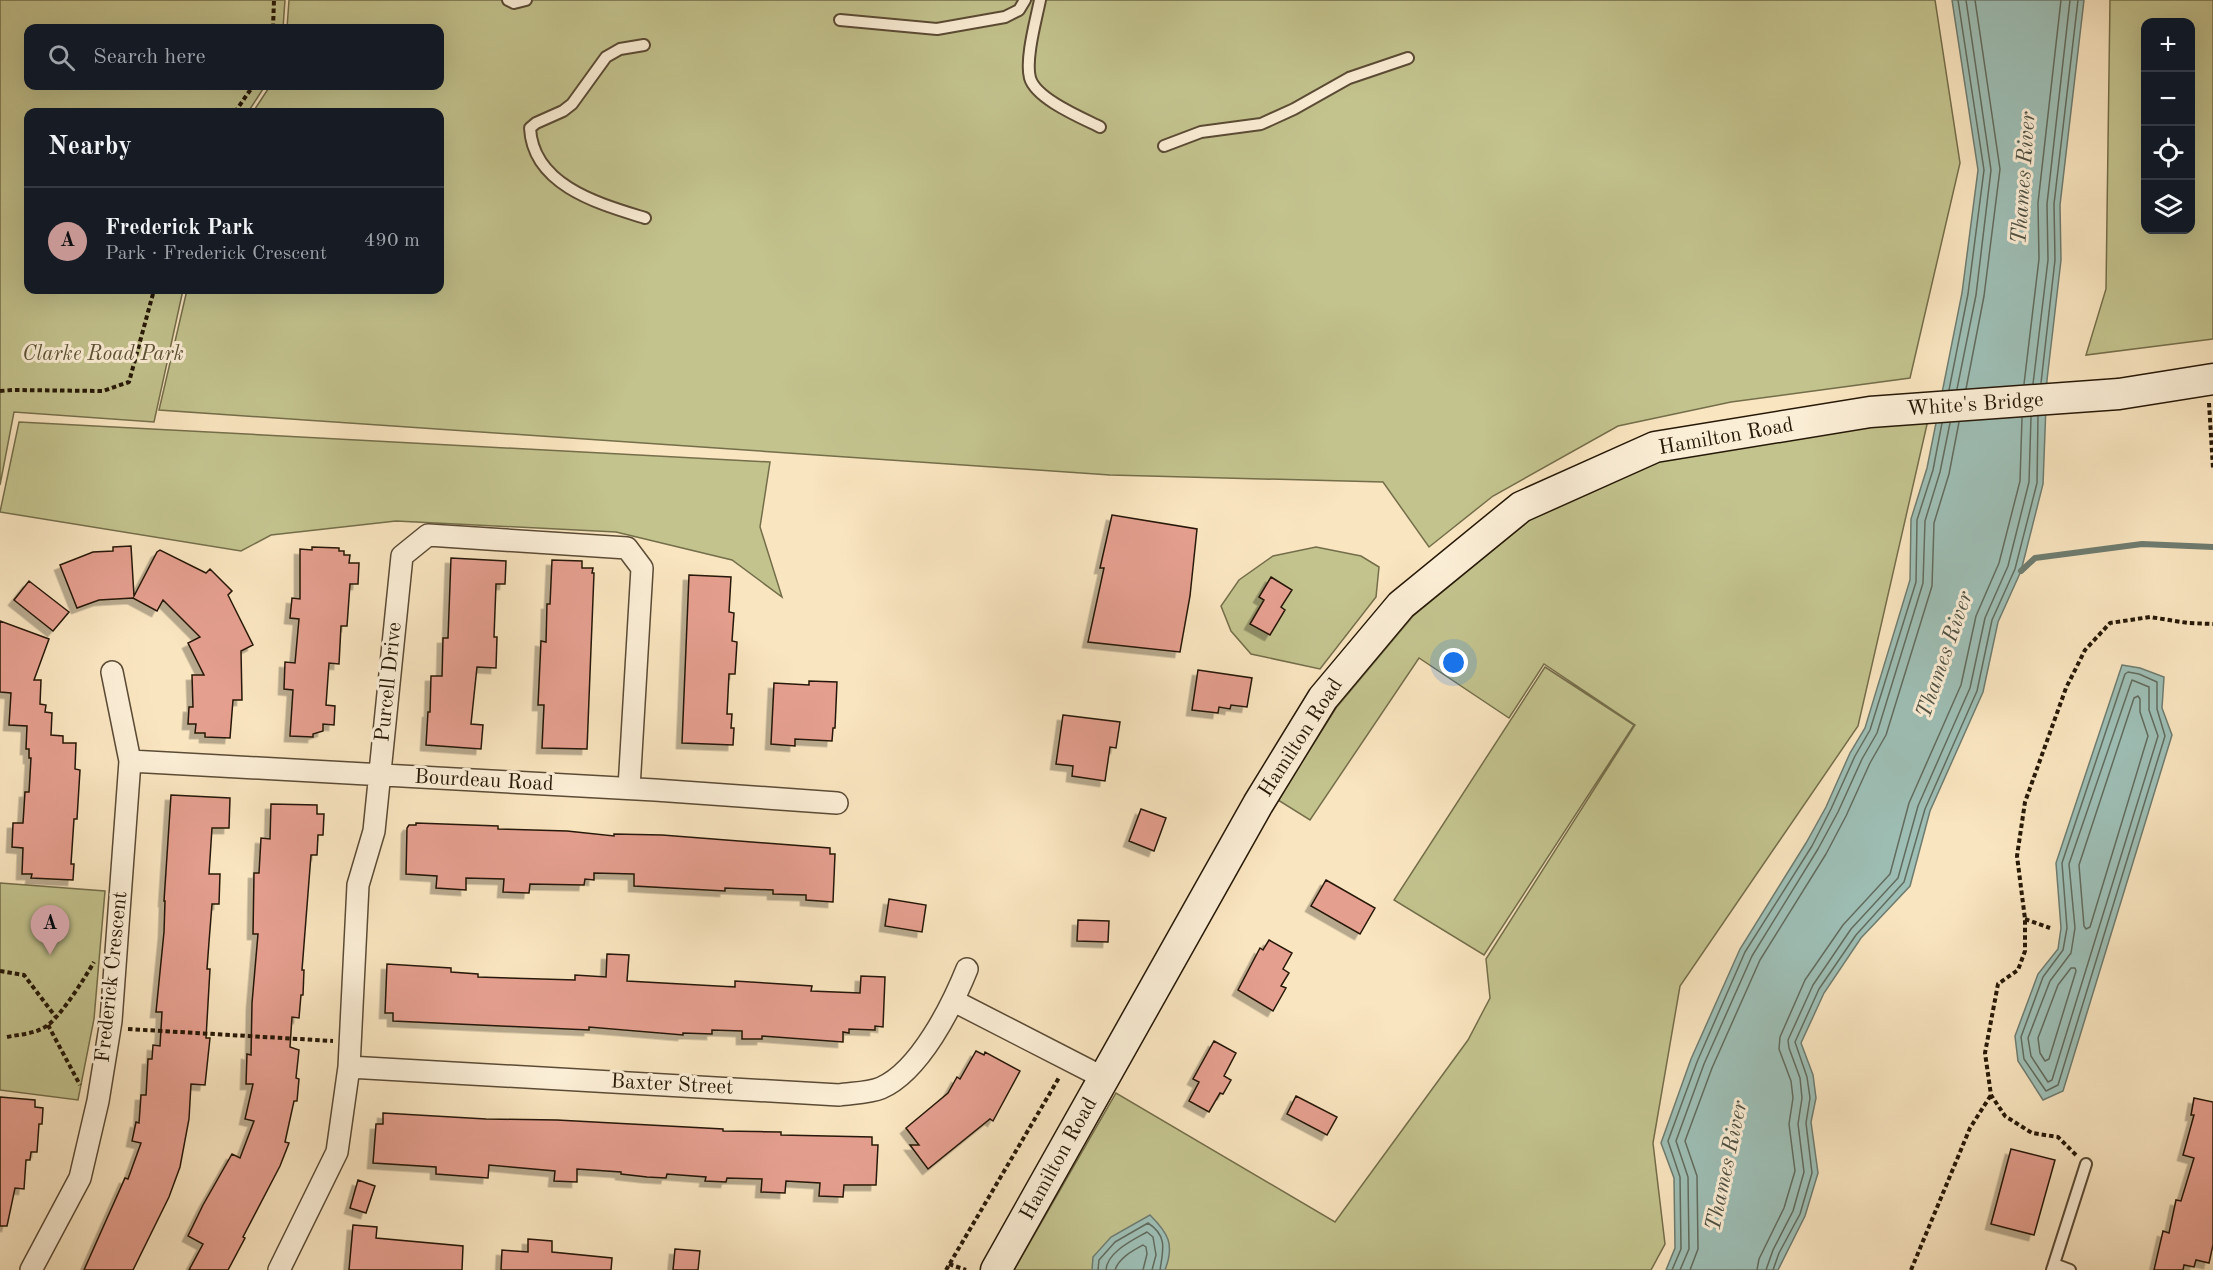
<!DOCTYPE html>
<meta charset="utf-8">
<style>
body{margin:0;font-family:"Old Standard TT",serif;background:#20242c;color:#f1f3f6}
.controls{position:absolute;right:18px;top:18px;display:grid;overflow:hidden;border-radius:12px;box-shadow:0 6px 24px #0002}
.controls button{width:54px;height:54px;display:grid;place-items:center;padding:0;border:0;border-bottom:2px solid #363941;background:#171b24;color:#f1f3f6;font:30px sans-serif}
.you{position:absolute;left:1454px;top:663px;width:21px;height:21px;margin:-15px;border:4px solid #fff;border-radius:50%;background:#1a73e8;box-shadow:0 0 0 9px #1a73e833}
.badge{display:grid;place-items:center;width:39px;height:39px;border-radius:50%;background:#c59692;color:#111;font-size:20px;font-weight:700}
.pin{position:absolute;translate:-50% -50px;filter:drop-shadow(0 2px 3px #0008)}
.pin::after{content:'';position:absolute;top:32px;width:21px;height:18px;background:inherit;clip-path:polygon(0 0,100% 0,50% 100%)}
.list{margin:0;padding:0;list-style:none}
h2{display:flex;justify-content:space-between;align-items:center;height:78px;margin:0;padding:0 24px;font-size:26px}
h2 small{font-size:20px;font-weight:400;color:#9ea1a6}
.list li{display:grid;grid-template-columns:39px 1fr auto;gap:18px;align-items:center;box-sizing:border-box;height:108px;padding:0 24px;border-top:2px solid #363941}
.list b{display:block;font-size:22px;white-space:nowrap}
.list p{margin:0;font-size:20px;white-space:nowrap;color:#9ea1a6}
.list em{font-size:20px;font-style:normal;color:#9ea1a6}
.icon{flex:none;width:33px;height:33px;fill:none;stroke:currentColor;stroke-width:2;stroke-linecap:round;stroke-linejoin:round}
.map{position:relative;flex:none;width:2213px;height:1270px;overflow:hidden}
.search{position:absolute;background:#171b24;box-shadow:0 6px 24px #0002;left:24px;top:24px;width:420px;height:66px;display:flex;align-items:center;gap:15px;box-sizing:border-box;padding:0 21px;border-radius:12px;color:#9ea1a6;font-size:22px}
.panel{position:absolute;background:#171b24;box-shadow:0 6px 24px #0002;left:24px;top:108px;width:420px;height:186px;border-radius:12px}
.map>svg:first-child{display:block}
.green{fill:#c3c38e;stroke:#746e4a;stroke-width:1.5;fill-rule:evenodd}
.water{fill:#9ebfb6;stroke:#6e7c70;stroke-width:1.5}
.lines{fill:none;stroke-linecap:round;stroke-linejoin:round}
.shore{stroke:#626c5e;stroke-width:1.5}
.stream{stroke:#6e7c70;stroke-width:6}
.building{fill:#e59f8f;stroke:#261807;stroke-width:1.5;filter:url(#shadow)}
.service-casing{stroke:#5b4b35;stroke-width:14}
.minor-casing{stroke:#5b4b35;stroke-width:24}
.secondary-casing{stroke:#261807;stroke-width:33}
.path{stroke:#261807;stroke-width:4;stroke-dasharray:4.5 3;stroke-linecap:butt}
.service{stroke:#fbeed6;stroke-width:10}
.minor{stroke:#fbeed6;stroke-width:21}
.secondary{stroke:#fbeed6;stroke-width:30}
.labels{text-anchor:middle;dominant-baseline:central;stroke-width:6;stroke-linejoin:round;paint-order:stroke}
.park-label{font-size:21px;font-style:italic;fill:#5d5436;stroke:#fbeed6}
.street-label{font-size:21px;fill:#261807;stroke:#fbeed6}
.water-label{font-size:22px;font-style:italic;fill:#505244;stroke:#fbeed6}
</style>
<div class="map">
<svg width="2213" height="1270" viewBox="0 0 2213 1270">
<defs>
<filter id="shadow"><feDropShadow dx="-5.5" dy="5.5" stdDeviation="0" flood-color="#0004"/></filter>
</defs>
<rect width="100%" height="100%" fill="#f9e5c0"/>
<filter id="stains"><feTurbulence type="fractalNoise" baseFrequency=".00333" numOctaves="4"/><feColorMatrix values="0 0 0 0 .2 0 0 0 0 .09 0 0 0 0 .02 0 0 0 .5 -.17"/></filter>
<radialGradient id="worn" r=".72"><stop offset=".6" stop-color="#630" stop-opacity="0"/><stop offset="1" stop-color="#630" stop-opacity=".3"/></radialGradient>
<!-- green -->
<path class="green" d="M0 0H285L283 28H28V86H265L248 112H28V290H183L154 422 14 412 0 485Z
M289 0H1935L1960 163 1910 378 1731 402 1618 426 1493 496 1429 547 1383 482 1110 475 159 410 187 290H440V112H253L270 86H440V28H287Z
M2110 0H2213V339L2086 355 2106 289ZM2146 22H2190V230H2146Z
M1928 420 1858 726 1680 986 1653 1143 1665 1244 1651 1270H1014L1116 1093 1335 1222 1468 1040 1490 998 1486 959 1635 725 1544 664 1509 718 1419 658 1310 820 1278 800 1336 708 1413 616 1531 519 1659 460 1872 426Z
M19 422 770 462 760 527 782 597 732 560 616 532 396 521 271 535 241 551 0 512Z
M1316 547 1361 556 1379 567 1376 597 1320 669 1251 654 1231 631 1221 606 1239 580 1273 556Z
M1545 667 1634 725 1484 955 1394 900Z
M0 883 105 891 94 1019 78 1100 0 1090Z"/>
<!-- water -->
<path class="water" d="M1952 0H2084L2060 205 2061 260 2047 380 2043 484 2021 571 1998 622 1983 692 1930 811 1910 886 1861 938 1824 993 1801 1043 1813 1075 1816 1098 1811 1122 1818 1173 1805 1216 1778 1270H1666L1675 1248 1674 1178 1661 1143 1691 1059 1740 949 1806 843 1826 807 1850 753 1865 728 1910 580 1911 519 1927 468 1962 293 1978 170Z
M2122 665 2140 668 2164 677 2162 708 2172 735 2063 1091 2043 1100 2018 1061 2015 1036 2038 974 2058 949 2061 928 2056 863Z
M1150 1215C1168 1233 1175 1244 1165 1270H1092L1093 1257 1111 1237Z"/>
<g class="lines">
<!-- shore -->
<path class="shore" d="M2041 383 2055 260 2054 204 2078 0
M2024 384 2039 259 2038 203 2061 0
M2033 384 2048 260 2047 204 2070 0
M1957 389 1976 295 1991 170 1966 0
M1966 389 1984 296 2000 169 1975 0
M1949 390 1968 294 1984 170 1958 0
M2128 672 2139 674 2157 682V709L2165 736 2058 1085 2046 1091 2024 1059 2021 1037 2043 977 2063 950 2067 928 2062 863 2125 674Z
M2132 680 2149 687V710L2158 736 2052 1080 2048 1082 2031 1056 2028 1038 2050 981 2071 953 2075 928 2069 864Z
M2138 696 2140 699V712L2148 736 2090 927 2086 929 2084 926 2079 865 2134 698Z
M2071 968H2075L2076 971 2049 1059 2045 1061 2040 1053 2038 1038 2058 985Z
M1098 1270 1099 1260 1115 1242 1148 1223C1168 1236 1163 1250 1160 1270
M1106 1270C1107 1252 1133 1240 1147 1232L1153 1237 1156 1255 1152 1270
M1115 1270C1119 1258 1132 1251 1143 1245L1146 1247 1147 1254 1143 1270
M1672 1270 1681 1249 1680 1177 1668 1141 1697 1062 1745 952 1812 846 1831 809 1855 756 1870 730 1916 582 1917 520 1933 470 1942 423
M1680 1270 1689 1249 1688 1177 1676 1141 1704 1064 1752 956 1818 849 1838 812 1862 759 1877 733 1923 583 1925 521 1940 472 1950 423
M1690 1270 1698 1249 1697 1176 1685 1141 1712 1068 1760 960 1826 854 1846 816 1870 763 1886 735 1932 586 1934 523 1949 474 1959 422
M1757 1270 1759 1259 1784 1208 1795 1171 1789 1124 1793 1098 1791 1081 1779 1049 1780 1037 1805 980 1843 925 1890 874 1909 803 1961 685 1976 616 1999 563 2020 481 2022 418
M1766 1270 1773 1250 1793 1211 1804 1172 1798 1124 1802 1098 1800 1078 1789 1048 1788 1040 1813 985 1851 929 1898 878 1918 806 1970 688 1985 618 2008 566 2029 482 2031 417
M1773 1270 1779 1253 1800 1214 1812 1173 1806 1123 1810 1098 1807 1077 1795 1042 1819 989 1856 935 1904 882 1925 809 1977 691 1992 620 2015 569 2037 483 2038 416"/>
<!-- stream -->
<path class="stream" d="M2021 571 2035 558 2142 544 2213 547"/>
</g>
<!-- building -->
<path class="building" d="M1112 515 1197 529 1190 596 1180 652 1088 642 1104 568H1100Z
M131 546 134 596 157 552 160 550 206 573 210 569 232 591 228 595 253 645 241 651 242 700H233L230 738 205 737V733H195L196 724H188L189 707H193L192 675H204L188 643 200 637 163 600 157 611 133 598 99 600 77 608 60 565 93 552 113 551V547Z
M312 547 339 548V551H344V555H350L349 563H359L358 584H350L347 626H341L339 664 329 663 326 705 335 706 334 725 323 724V731L313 734V737L290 736 293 690 284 689 285 662 295 663 299 619 290 618 292 598 300 599V549L312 550Z
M451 558 506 561 505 584H496L494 637H497L496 668 477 667 471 724 483 725 481 749 426 745 428 712H430L431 676H442L443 638H448Z
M552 560 582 561V568H593L592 573H594L587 749 542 748 544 705H538L541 641 546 642 547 604H550Z
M689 575 731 577 729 612 734 613 732 641 737 642 735 674H729L727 714H732L731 728H734L733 745 682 743Z
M1271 577 1292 590 1281 607 1285 610 1270 635 1250 624 1264 600 1259 597Z
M29 581 69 612 53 631 14 600Z
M0 621 49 639 34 680H41L40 704 46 705 45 712 52 713 51 735 63 736V743H76L75 769 80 770 77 819H74L71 864H74L73 880 31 878 32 874H22L23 848 12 847 13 823H23L25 792H29L31 758H29V749H26L27 726 9 725 11 693 0 692Z
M1198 670 1252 678 1247 707 1231 705 1230 709 1219 707 1218 713 1192 710Z
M809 681 837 682 835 728H833L832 741 795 739V746L771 744 774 683 809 685Z
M1063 715 1120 722 1116 748 1110 747 1105 781 1072 776 1073 766 1056 764Z
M171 795 230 798 229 828H212L209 874H220L219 904H212L209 942 207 969H210L206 1038H210L205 1085 191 1084 189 1119 180 1167 169 1197 133 1270H84L125 1178 128 1179 141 1143 132 1141 136 1122 139 1123 141 1095H146L148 1059H152L153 1045 160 1046 162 1012H156L164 932 165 901H164Z
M271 804 317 805V814H324L323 835H318L317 855H311L302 970H304L303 995H301L299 1018 292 1017 290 1047 299 1050 296 1078 299 1079 297 1101H294L285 1142 289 1143 280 1166 243 1237 245 1238 228 1270H189L203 1244 188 1236 203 1205 232 1154 240 1158 254 1121 245 1119 253 1084H246L247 1054 251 1055 252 1003 258 934H253L254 873H259L261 838 270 839Z
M1141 809 1166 818 1154 851 1129 841Z
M416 823 498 826V829L567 831 614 836V834L662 835 830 848V854H835L833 902 806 900V895L773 894V890L725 888V891L634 886V874L594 873V880L585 879 584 885 530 884 529 893 503 892 504 879 466 878V890L436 888 437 876 406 874 407 828 409 825H416Z
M1326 880 1375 908 1360 934 1311 906Z
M889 899 926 905 922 932 885 926Z
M1078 920 1109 921 1108 942 1077 941Z
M1269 940 1292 953 1283 969 1289 973 1281 986 1286 988 1273 1011 1238 990 1260 948 1263 950Z
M607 954 629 955 627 981 735 987V981L812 986 811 991 860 993 861 976 885 977 883 1027 875 1026V1030L849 1029V1033L843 1032V1042L762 1036V1039H742V1031L712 1030V1034L683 1033V1035L589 1027V1030L393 1021V1013H385L387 964 451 968V972L478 974V977L575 980V975L606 977Z
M1214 1041 1236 1053 1224 1076 1231 1080 1223 1094 1220 1093 1209 1112 1189 1101 1199 1082 1193 1079Z
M976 1051 984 1055 985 1052 1020 1071 993 1121 990 1119 928 1169 910 1145H919L906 1128 948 1093 957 1077 960 1079Z
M1296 1096 1337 1117 1327 1135 1287 1114Z
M0 1097 35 1100V1107L43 1108 42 1124H39L37 1152H31L30 1160H26L24 1189 15 1188 7 1226H0Z
M2194 1098 2213 1102V1245L2209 1263 2196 1260 2194 1267 2184 1265 2183 1270H2154L2163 1231 2169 1233 2176 1200 2181 1201 2194 1158 2183 1155 2194 1115H2191Z
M383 1113 486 1119 557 1120 723 1129V1131L781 1132V1135L872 1137V1145H878L876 1185H844L843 1197 819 1196 820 1183 786 1181 785 1193 761 1192 762 1179 727 1178 726 1182 705 1181 706 1177 667 1174 666 1178 647 1177 621 1174V1172L577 1169V1182L554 1181 555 1171 489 1165 488 1178 436 1174V1167L373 1163 376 1124H383Z
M2011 1149 2055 1160 2034 1235 1991 1224Z
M358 1180 375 1186 366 1213 350 1208Z
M353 1225 377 1227 376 1238 463 1246 462 1270H349Z
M528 1239 552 1241V1252L612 1258 611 1270H501L502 1250 528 1252Z
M675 1249 700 1251 698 1270H673Z"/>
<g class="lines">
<defs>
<path id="service" d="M508 0 514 3 526 0
M1040 0C1036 20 1025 59 1030 78 1036 99 1082 118 1100 127
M840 20 937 29 1005 17 1019 10 1025 0
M644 45 620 49 606 57 572 104 563 111 536 123 530 128C533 186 600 204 645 218
M1164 146 1201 132 1261 124 1294 109 1349 78 1408 58
M2054 1264 2070 1270
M2052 1270 2086 1164"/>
<path id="minor" d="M130 761 655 790 837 803
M954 1001 1104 1078
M349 1067 839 1095C852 1093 869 1093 881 1088 920 1071 952 1006 967 969
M31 1270 80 1178 98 1101 111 1021 130 761 112 672
M279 1270 337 1152 349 1067 358 885 374 831 402 556 428 535 627 548 642 568 629 788"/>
<path id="secondary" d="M996 1270 1258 804 1323 698 1401 605 1521 507 1655 447 1870 412 2119 394 2213 379"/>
</defs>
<!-- service casing -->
<use href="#service" class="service-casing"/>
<!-- minor casing -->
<use href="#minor" class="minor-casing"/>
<!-- secondary casing -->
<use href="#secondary" class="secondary-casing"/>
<!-- path -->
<path class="path" d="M273 28 274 0
M235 112 253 86
M0 391 12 390 103 391 129 382 154 290
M2209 403 2213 468
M2025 919 2050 928
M0 971 24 975 55 1016
M48 1025 80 1085
M128 1029 333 1041
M7 1037C21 1034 36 1034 48 1025 63 1013 84 979 94 962
M2076 1155 2058 1137 2032 1133 2005 1116 1991 1095 1985 1053 1998 984 2018 970 2025 951V919L2017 856 2025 802 2066 688 2085 650 2110 623 2150 617 2188 623 2213 624
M949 1264 966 1270
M946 1270 1060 1076
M1911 1270 1970 1128 1991 1095"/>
<!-- service -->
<use href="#service" class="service"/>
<!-- minor -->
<use href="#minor" class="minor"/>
<!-- secondary -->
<use href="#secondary" class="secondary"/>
</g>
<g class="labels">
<!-- park labels -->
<g class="park-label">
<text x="103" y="354">Clarke Road Park</text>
</g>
<!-- street labels -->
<g class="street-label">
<text transform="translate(1975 405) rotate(-4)">White's Bridge</text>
<text transform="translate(1726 437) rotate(-10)">Hamilton Road</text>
<text transform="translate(389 682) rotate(-84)">Purcell Drive</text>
<text transform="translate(1301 738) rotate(-57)">Hamilton Road</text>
<text transform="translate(484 781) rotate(3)">Bourdeau Road</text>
<text transform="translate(112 977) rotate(-84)">Frederick Crescent</text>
<text transform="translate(672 1085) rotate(3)">Baxter Street</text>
<text transform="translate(1059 1159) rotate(-61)">Hamilton Road</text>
</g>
<!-- water labels -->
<g class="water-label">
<text transform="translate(2024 178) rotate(-86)">Thames River</text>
<text transform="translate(1945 655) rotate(-71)">Thames River</text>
<text transform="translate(1727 1166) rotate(-78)">Thames River</text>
</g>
</g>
<rect width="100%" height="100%" filter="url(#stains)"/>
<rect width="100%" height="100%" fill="url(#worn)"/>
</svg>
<div class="controls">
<button>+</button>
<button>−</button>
<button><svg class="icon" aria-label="locate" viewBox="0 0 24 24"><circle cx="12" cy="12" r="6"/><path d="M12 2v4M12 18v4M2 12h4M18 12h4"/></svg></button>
<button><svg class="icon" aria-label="layers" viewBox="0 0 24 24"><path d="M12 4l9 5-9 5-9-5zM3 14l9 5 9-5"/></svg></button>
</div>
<div class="you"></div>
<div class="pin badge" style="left:50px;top:955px">A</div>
<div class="search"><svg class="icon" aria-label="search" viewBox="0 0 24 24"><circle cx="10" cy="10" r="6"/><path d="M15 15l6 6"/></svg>Search here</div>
<section class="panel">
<h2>Nearby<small></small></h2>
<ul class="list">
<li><span class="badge">A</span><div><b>Frederick Park</b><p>Park · Frederick Crescent</p></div><em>490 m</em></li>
</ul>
</section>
</div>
